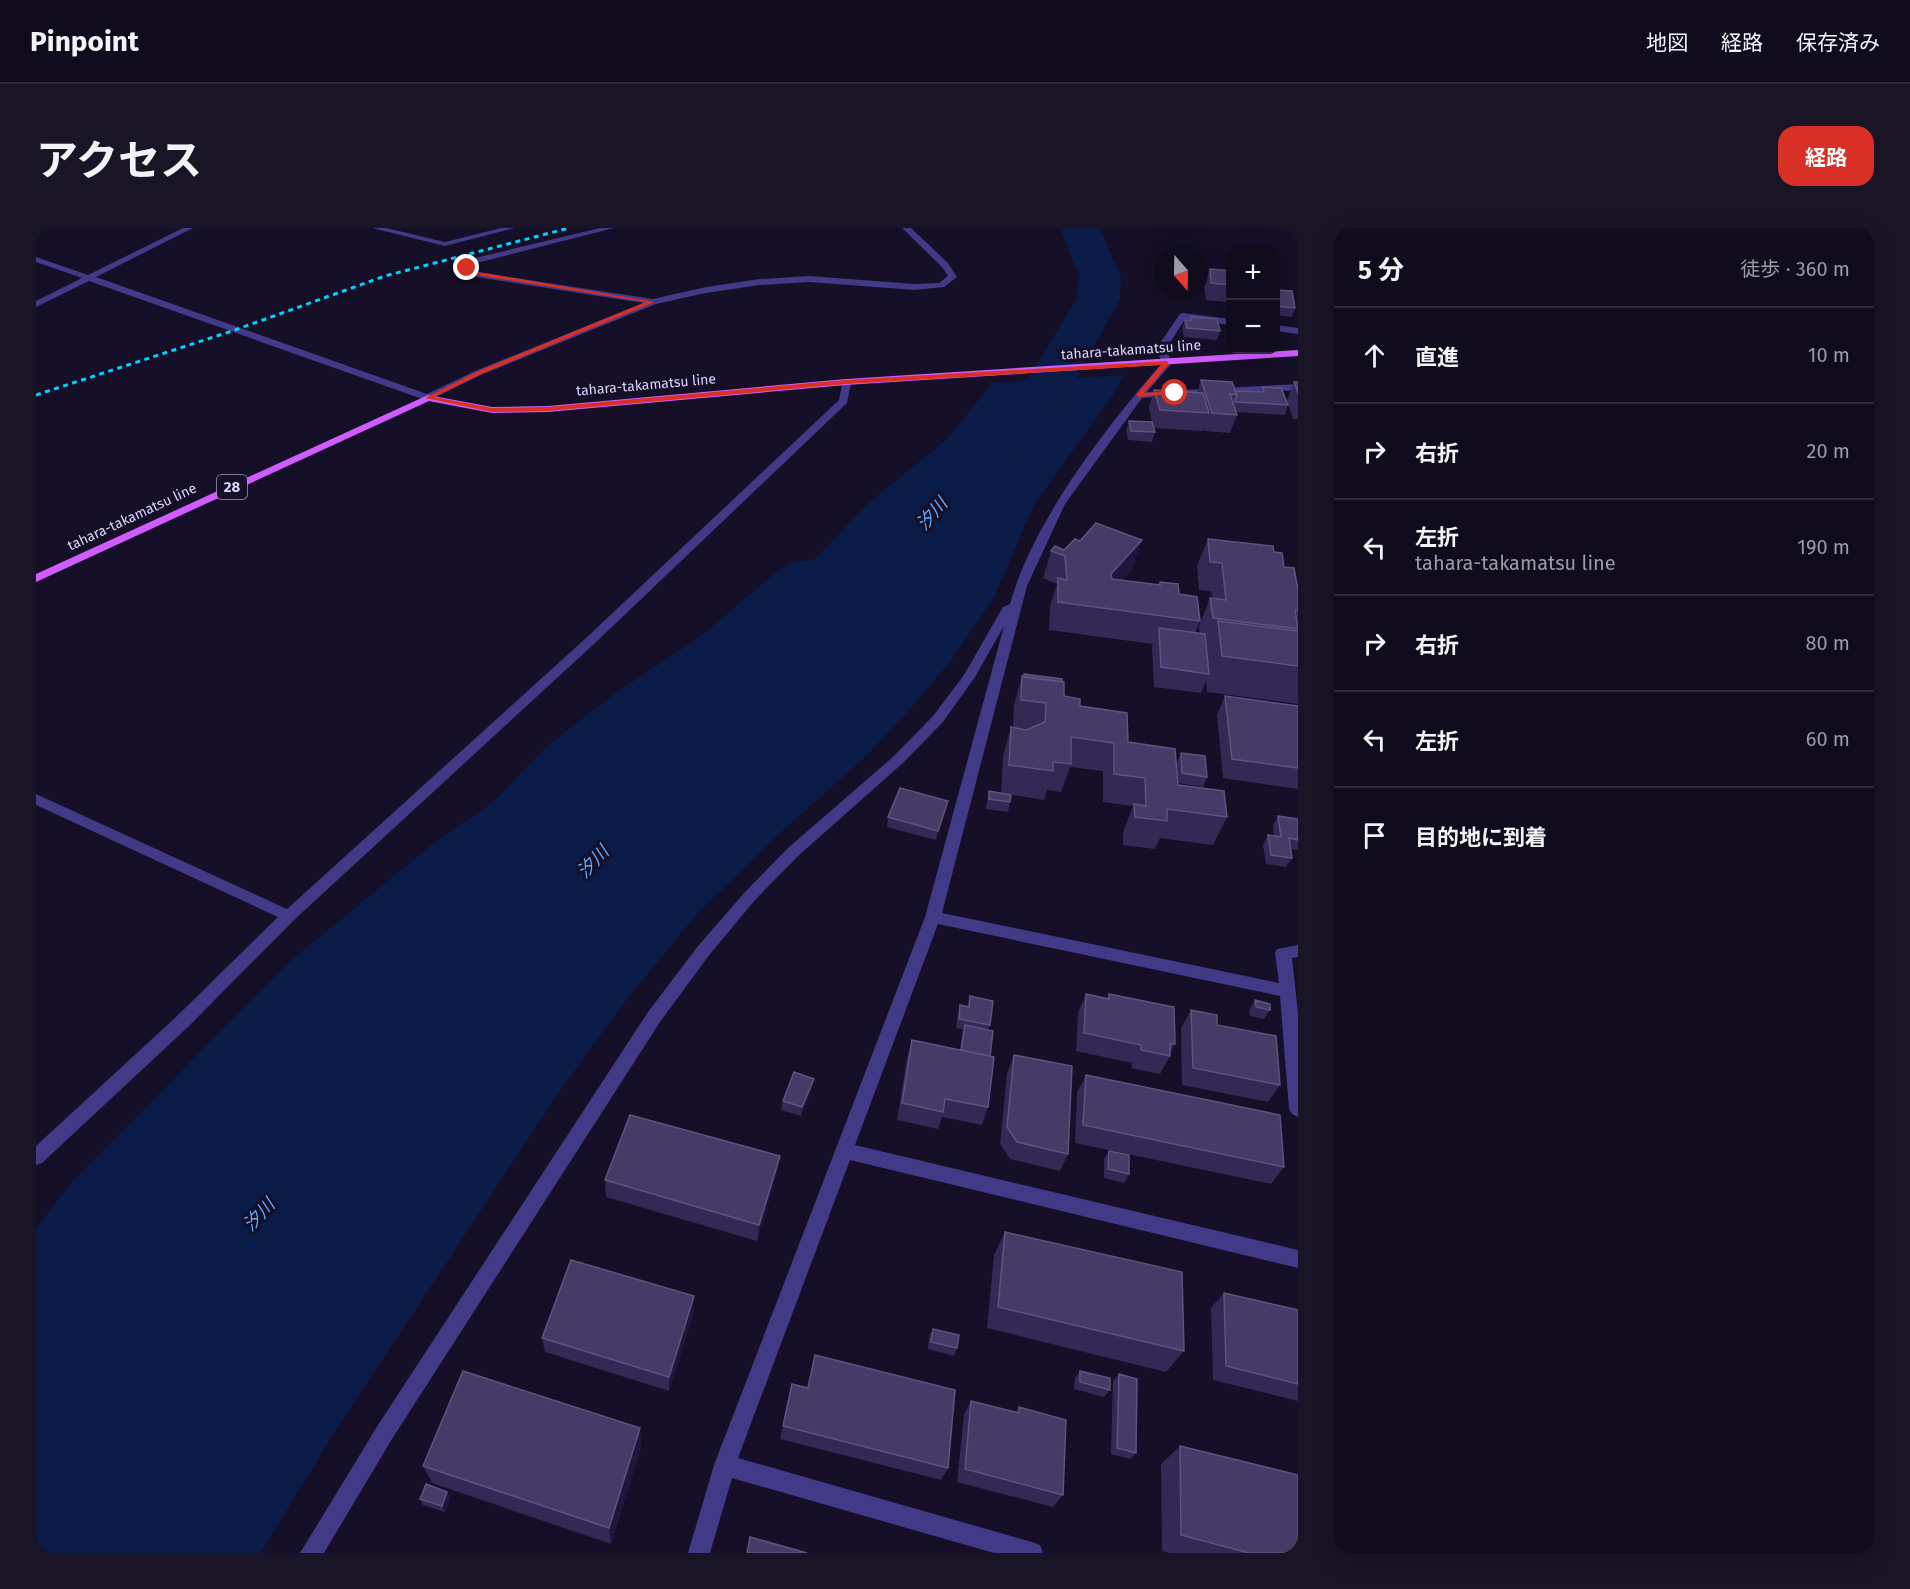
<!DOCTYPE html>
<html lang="ja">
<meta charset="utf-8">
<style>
body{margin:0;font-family:"Fira Sans","Noto Sans JP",sans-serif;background:#191426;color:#f1f3f6}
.controls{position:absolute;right:18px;top:18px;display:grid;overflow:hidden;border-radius:12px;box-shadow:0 6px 24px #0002}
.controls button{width:54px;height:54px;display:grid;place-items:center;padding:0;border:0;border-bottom:2px solid #302b3b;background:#100b1d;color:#f1f3f6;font:30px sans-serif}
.compass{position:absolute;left:1118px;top:18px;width:54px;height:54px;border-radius:50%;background:#100b1d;box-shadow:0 6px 24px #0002;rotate:160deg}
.stop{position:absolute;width:18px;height:18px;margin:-14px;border:4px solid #d93025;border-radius:50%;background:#fff}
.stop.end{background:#d93025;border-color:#fff;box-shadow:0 2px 6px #0008}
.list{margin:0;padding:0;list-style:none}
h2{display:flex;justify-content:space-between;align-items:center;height:78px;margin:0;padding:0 24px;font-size:26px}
h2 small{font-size:20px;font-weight:400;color:#9c9ba4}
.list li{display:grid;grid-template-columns:39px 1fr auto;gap:18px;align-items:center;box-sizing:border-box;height:96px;padding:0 24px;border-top:2px solid #302b3b}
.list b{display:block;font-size:22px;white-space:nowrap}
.list p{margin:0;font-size:20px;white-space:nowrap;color:#9c9ba4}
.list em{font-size:20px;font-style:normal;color:#9c9ba4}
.icon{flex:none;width:33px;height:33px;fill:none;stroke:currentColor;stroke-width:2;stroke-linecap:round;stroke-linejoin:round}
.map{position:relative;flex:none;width:1262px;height:1325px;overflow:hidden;border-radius:18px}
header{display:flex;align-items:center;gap:36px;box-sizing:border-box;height:84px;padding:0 30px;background:#100b1d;border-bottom:2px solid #302b3b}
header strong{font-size:28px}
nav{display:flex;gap:33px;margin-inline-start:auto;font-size:21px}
.intro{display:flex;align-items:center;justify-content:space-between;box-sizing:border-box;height:144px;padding:0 36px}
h1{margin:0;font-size:42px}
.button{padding:15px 27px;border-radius:18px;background:#d93025;color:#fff;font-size:21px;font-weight:700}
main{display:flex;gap:36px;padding:0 36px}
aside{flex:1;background:#100b1d;border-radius:18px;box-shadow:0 6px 24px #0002}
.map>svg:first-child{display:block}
.water{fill:#091b46}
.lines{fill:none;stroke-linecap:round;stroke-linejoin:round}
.river{fill:#091b46;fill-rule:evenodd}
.minor{fill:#423987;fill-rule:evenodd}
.major{fill:#ce5cff;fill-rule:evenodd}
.rail{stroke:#01d2ff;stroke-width:3;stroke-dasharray:5 4.5;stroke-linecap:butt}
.wall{fill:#342855}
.shaded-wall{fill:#20163b}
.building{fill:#463b67;stroke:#5e537f;stroke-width:1.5}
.route{fill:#d93025}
.labels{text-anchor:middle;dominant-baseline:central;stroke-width:6;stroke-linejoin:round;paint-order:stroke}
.far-street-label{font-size:14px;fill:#ddd5ff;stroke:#150f27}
.shield{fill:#150f27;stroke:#a19abe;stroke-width:1.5}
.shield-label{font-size:15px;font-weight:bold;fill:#ddd5ff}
.water-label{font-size:18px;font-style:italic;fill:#63abff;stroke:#150f27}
</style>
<header>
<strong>Pinpoint</strong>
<nav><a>地図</a><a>経路</a><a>保存済み</a></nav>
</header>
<div class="intro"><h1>アクセス</h1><a class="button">経路</a></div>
<main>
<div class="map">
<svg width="1262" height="1325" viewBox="0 0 1262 1325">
<rect width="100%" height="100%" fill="#150f27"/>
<!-- water -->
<path class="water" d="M1089 147 1077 167 998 277 959 368 914 434 871 485 827 531 742 607 661 686 589 774 524 863 296 1208 225 1325H0V1000L35 955 253 734 399 614 457 574 512 517 578 466 665 408 734 349 752 336 779 331 831 276 910 212 956 155Z"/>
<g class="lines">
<!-- river -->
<path class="river" d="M1024 0H1064L1085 49 1084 72 1039 152 964 241 946 246 928 241 920 230 996 144 1040 72 1043 49Z"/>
<!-- minor -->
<path class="minor" d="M147 0H157L60 49 391 166 439 143 607 75 440 49 427 40 435 31 564 0H578L441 35 436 40 442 44 617 71 670 59 724 51 773 48 879 56 903 55 912 48 906 39 866 0H875L912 35 921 49 908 59 879 62 773 54 724 57 670 65 620 76 445 147 392 173 53 53 0 79V73L46 50 0 34V29L52 47Z
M336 0H350L409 14 465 0H479L409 18Z
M1147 85 1194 91V97L1149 91 1130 121 1136 135 1111 164 1262 156V162L1106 170 1029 276 991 358 906 685 1243 755 1239 725 1241 721 1262 717V729L1256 730 1262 785V889L1256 886 1253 881 1244 768 902 696 819 917 1262 1022V1040L814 932 702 1230 996 1314 1004 1317 1007 1325H958L696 1250 674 1325H652L678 1237 889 689 968 398 939 449 907 494 868 534 762 628 719 672 674 726 624 794 356 1211 288 1325H264L342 1197 612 784 662 718 709 664 752 620 858 528 897 488 928 447 967 379 974 376C997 293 1070 199 1126 135L1120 121 1144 86Z
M1240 97 1262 100V106L1240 103Z
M807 152 815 154 811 175 558 416 258 692 153 798 6 935 0 937V918L141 788 242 689 0 577V566L251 681 550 410 803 172Z"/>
<!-- major -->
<path class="major" d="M1262 122V128L810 157 512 184 456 185 393 173 0 354V346L392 167 456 179 512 178 810 151Z"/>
<!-- rail -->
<path class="rail" d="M0 167 199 102 349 48 533 0"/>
</g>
<!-- wall -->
<path class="wall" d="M1174 41 1194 43V84L1191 83 1190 74 1170 72 1168 58Z
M1239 62 1259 80 1256 89 1239 87Z
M1155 89 1184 103 1181 112 1148 109 1146 100 1149 92H1154Z
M1165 152 1199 163 1224 164 1226 159 1252 177 1249 187 1200 184 1201 187 1194 205 1169 203 1168 200 1167 203 1118 200 1119 204 1116 214 1092 212 1090 202 1093 193 1116 194 1113 180 1118 162 1161 165Z
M1258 154H1262V191H1257L1251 172Z
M1172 311 1238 324 1262 362V476L1171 464 1170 453 1165 465 1118 459 1116 419 1117 416 1013 402 1014 378 1021 356 1007 350 1015 323 1028 322 1097 340 1086 352 1123 357 1124 354 1143 366 1164 393 1159 405H1164L1163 398 1174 370H1176L1175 363 1163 362 1161 338Z
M986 448 1028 468 1044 478 1092 514 1142 557 1191 589 1177 617 1124 610 1119 621 1087 617V604L1097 578 1067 574V543L1034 539 1025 564 1011 562 1008 572 965 565 967 528 975 499 977 500 978 476Z
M1189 468 1262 478V561L1187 550 1181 487Z
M1145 525 1171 549 1167 559 1142 555 1141 534Z
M953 563 974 574 972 584 950 581 951 573Z
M912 573 900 612 851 599 852 589Z
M1242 588 1262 591V622L1255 621 1256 630 1250 639 1230 636 1227 617 1232 607 1238 608 1237 597Z
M1050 766 1071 770 1073 766 1139 816 1134 825V828L1124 846 1095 840 1096 835 1040 823 1042 785Z
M934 768 954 797 952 802 954 828 952 879 946 897 906 889 902 901 861 892 871 830 876 812 924 822 927 801 920 800 922 787 924 777 931 779Z
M1219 772 1234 782 1228 791 1214 788 1213 782Z
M1155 782 1181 797 1244 857 1232 874 1146 857 1145 800Z
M978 827 1032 926 1024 943 974 931 964 916 971 845Z
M1050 847 1248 939 1235 956 1039 915 1041 864Z
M776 860 765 888 745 882 747 873Z
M1073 923 1093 946 1088 955 1068 950V931Z
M741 945 721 1013 570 969 569 952Z
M969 1004 1148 1123 1130 1144 951 1100 958 1027Z
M1188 1065 1262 1082V1173L1177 1152 1175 1080Z
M658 1083 633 1163 509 1124 506 1110Z
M897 1101 921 1120 918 1128 892 1121 893 1108Z
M779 1127 912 1240 905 1252 744 1211 756 1156 771 1160Z
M1044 1143 1074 1162 1068 1169 1038 1161 1039 1150Z
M1083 1146 1100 1225 1094 1231 1075 1226 1077 1153Z
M935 1173 980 1184 983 1179 1027 1267 1017 1279 921 1254 928 1186Z
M604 1200 605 1219 575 1316 396 1255 387 1238Z
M1144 1218 1262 1325H1133L1126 1323 1125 1236Z
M411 1264 414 1270 409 1284 387 1277 384 1271Z"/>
<!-- shaded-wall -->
<path class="shaded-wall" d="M1106 312 1097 340 1066 373 1075 346Z
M912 573 910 582 900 612 902 603Z
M778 851 776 860 765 888 766 879Z
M744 928 741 945 721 1013 723 997Z
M658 1068V1083L633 1163V1149Z
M604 1200 605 1219 575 1316 573 1300Z
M411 1264 414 1270 409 1284 406 1278Z"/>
<!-- building -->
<path class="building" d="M1174 41 1194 43V57L1175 55Z
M1239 62 1256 63 1259 80 1239 78Z
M1155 89 1181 91 1184 103 1151 100 1149 92H1156Z
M1165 152 1196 154 1201 167 1194 166 1201 187 1176 185Z
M1258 154H1262V165Z
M1226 159 1245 160 1252 177 1199 174V172L1201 167 1199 163 1228 164Z
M1118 162 1167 165 1173 185 1124 182Z
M1093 193 1116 194 1119 204 1095 203Z
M1060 295 1106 312 1075 346 1076 351 1124 357V354L1142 356 1143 366 1161 369 1164 393 1022 374V350L1031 352 1029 328 1015 323 1019 318 1028 322 1039 311 1044 313Z
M1172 311 1237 318 1238 324 1246 325 1248 339 1258 340 1262 362V383L1259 382 1262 401 1177 390 1174 370 1190 372 1186 335 1174 334Z
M1182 393 1262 403V438L1186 428Z
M1123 400 1169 406 1173 446 1125 439Z
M988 446 1026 451V454L988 449Z
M986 448 1028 454V468L1044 471V478L1091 485 1092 514 1139 521 1142 557 1188 563 1191 589 1131 581V593L1099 589 1098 576 1110 578 1109 550 1078 546V515L1035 509V536L1017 534V543L973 537 975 499 990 502 1009 494 1010 475 985 472Z
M1189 468 1262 478V540L1196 531Z
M1145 525 1169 528 1171 549 1146 545Z
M864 560 912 573 902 603 852 589Z
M953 563 975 567 974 574 953 571Z
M1242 588 1262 591V612L1253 610 1256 630 1235 627 1232 607 1245 609Z
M1050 766 1073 771V766L1138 779 1139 816H1134V828L1105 822V817L1048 805Z
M934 768 957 773 954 797 923 791 924 777 933 779Z
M1219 772 1234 776V782L1220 779Z
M1155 782 1181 787V797L1240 808 1244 857 1157 840Z
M929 797 957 803 954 828 925 822Z
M876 812 958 829 952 879 909 871 907 884 866 875Z
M978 827 1036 838 1032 926 981 914 971 899Z
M758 844 778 851 766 879 747 873Z
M1050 847 1244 887 1248 939 1047 897Z
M594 887 744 928 723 997 569 952Z
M1073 923 1093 927V946L1072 941Z
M969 1004 1146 1044 1148 1123 962 1079Z
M535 1032 658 1068 633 1149 506 1110Z
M1188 1065 1262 1082V1156L1190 1138Z
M897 1101 923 1107 921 1120 895 1114Z
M779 1127 919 1162 912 1240 747 1198 756 1156 772 1160Z
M427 1143 604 1200 573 1300 387 1238Z
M1044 1143 1074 1150V1162L1044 1154Z
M1083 1146 1101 1151 1100 1225 1081 1220Z
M935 1173 983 1185V1179L1030 1192 1027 1267 929 1241Z
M1144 1218 1262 1247V1325H1213L1145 1307Z
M390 1256 411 1264 406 1278 384 1271Z
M714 1309 771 1325H711Z"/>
<!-- route -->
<path class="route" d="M431 39 442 44 619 74 445 146 398 169 456 180 512 179 810 152 1131 133 1133 136 1108 165 1139 163 1143 165 1103 169 1100 167 1125 137 810 156 512 183 456 184 389 170 440 144 610 74 440 47 429 41Z"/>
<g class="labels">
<!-- far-street labels -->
<g class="far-street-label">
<text transform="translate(1095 122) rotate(-4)">tahara-takamatsu line</text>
<text transform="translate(610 157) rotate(-5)">tahara-takamatsu line</text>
<text transform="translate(96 289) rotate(-25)">tahara-takamatsu line</text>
</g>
<!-- shield labels -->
<rect class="shield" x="181" y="247" width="30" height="24" rx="4.5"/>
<g class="shield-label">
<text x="196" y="259">28</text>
</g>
<!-- water labels -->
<g class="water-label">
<text transform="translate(896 286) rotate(-49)">汐川</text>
<text transform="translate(557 634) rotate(-47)">汐川</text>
<text transform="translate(223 987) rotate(-47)">汐川</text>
</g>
</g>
</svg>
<div class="controls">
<button>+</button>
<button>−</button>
</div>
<svg class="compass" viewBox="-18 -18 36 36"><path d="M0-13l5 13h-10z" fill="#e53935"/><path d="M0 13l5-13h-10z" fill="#9c9ba4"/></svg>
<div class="stop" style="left:1139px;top:165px"></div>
<div class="stop end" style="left:431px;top:40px"></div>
</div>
<aside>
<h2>5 分<small>徒歩 · 360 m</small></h2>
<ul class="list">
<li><svg class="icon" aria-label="ahead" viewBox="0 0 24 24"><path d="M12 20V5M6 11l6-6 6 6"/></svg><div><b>直進</b></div><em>10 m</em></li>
<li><svg class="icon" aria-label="right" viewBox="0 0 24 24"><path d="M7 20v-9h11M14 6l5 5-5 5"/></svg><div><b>右折</b></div><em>20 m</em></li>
<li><svg class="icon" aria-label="left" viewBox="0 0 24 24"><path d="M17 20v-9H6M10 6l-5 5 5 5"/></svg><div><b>左折</b><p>tahara-takamatsu line</p></div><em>190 m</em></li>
<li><svg class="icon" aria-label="right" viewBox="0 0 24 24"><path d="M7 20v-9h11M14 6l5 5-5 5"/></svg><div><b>右折</b></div><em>80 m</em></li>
<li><svg class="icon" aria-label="left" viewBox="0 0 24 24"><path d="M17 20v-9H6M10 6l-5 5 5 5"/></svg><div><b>左折</b></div><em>60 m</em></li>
<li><svg class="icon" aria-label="arrive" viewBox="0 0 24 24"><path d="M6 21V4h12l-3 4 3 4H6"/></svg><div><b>目的地に到着</b></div></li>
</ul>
</aside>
</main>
